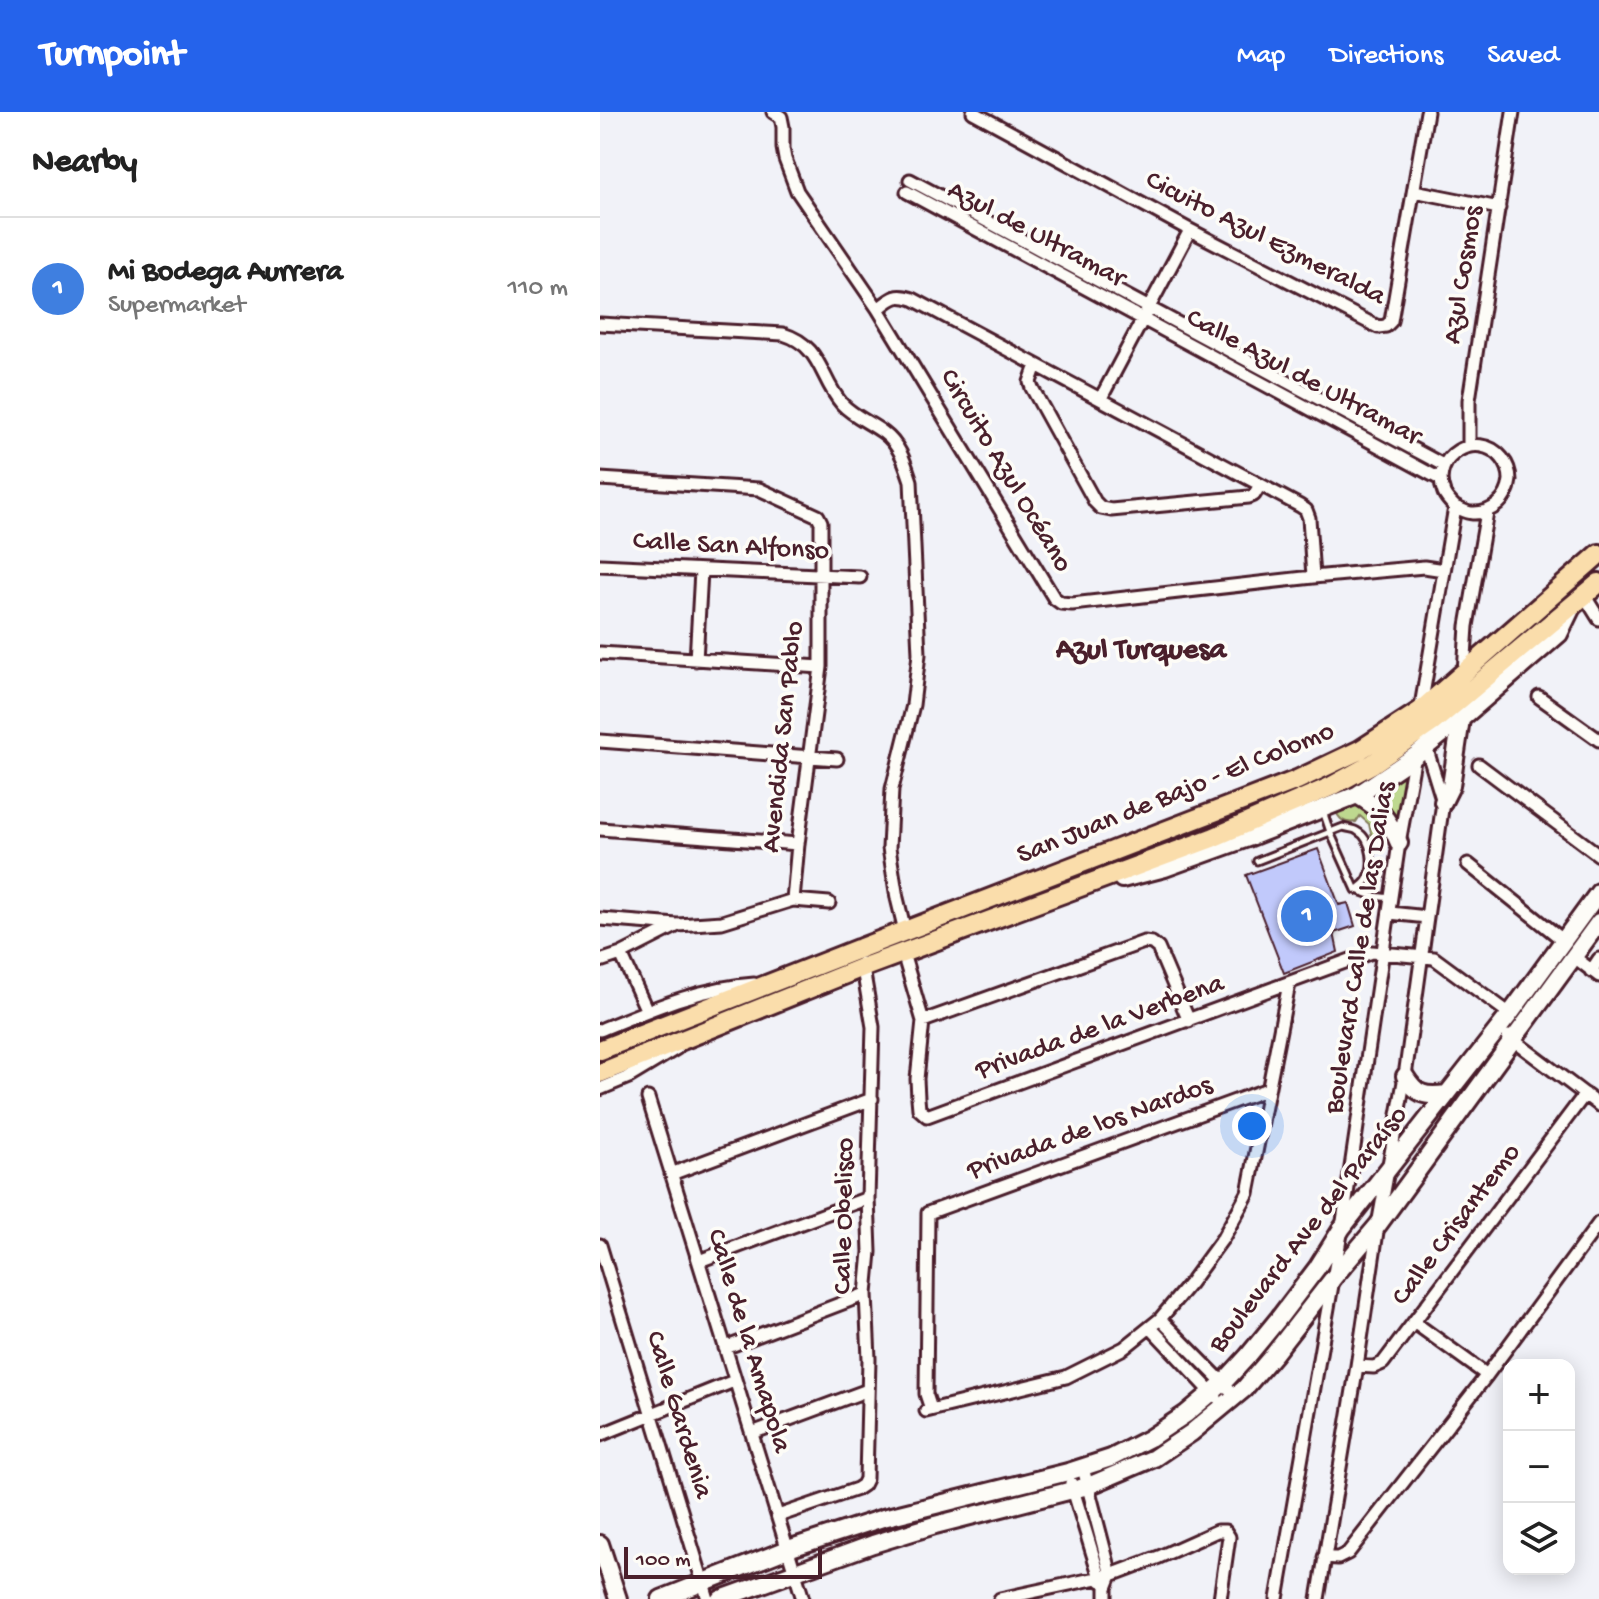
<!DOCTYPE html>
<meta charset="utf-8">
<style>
body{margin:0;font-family:"Gochi Hand",sans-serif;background:#f6f6f6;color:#222}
.controls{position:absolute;right:24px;bottom:24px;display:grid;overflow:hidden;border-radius:16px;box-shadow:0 4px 20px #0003}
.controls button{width:72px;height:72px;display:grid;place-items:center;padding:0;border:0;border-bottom:2px solid #e0e0e0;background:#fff;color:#222;font:40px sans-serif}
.scale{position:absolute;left:24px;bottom:20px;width:198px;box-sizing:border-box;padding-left:8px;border:4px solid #4a1f2b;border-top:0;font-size:22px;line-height:28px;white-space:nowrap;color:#4a1f2b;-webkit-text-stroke:6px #fdfcf7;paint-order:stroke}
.you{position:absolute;left:652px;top:1014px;width:28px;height:28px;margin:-20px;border:6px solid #fff;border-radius:50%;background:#1a73e8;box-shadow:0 0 0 12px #1a73e833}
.badge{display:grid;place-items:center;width:52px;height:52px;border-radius:50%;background:#2563eb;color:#fff;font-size:26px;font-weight:700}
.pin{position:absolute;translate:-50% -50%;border:4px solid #fff;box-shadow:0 2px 8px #0006}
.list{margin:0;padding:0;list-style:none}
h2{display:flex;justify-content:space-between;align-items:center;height:104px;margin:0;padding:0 32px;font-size:34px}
h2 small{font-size:26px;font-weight:400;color:#767676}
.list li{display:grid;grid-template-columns:52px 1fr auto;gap:24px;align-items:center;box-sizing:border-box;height:144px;padding:0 32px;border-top:2px solid #e0e0e0}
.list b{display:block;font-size:30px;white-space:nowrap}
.list p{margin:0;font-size:26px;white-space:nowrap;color:#767676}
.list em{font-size:26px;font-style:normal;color:#767676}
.icon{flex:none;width:44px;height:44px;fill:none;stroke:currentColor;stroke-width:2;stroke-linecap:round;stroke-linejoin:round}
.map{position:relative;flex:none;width:999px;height:1487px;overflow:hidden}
header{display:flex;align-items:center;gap:48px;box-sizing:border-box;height:112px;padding:0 40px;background:#2563eb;color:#fff}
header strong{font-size:38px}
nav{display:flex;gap:44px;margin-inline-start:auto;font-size:28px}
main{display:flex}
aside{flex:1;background:#fff}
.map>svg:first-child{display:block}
.green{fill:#bed88f;stroke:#847c5d;stroke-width:2}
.building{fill:#c1c9fb;stroke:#4a1f2b;stroke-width:2}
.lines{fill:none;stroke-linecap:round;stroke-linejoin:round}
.lane-casing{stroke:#4a1f2b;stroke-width:11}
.street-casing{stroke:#4a1f2b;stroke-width:17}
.secondary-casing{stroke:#4a1f2b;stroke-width:22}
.primary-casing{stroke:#4a1f2b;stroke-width:24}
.lane{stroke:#fdfcf7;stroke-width:5}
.street{stroke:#fdfcf7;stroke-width:11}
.secondary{stroke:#fdfcf7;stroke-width:16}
.primary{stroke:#faddab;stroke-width:18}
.labels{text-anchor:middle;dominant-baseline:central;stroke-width:7;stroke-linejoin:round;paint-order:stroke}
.street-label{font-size:28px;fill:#4a1f2b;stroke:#fdfcf7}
.neighbourhood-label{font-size:30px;font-weight:bold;fill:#4a1f2b;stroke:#fdfcf7}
</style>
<header>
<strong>Turnpoint</strong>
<nav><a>Map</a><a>Directions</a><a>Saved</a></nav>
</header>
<main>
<aside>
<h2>Nearby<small></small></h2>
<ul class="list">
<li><span class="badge" style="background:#3f7fe0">1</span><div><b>Mi Bodega Aurrera</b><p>Supermarket</p></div><em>110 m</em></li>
</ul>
</aside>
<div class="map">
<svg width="999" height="1487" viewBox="0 0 999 1487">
<rect width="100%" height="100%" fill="#f1f2f8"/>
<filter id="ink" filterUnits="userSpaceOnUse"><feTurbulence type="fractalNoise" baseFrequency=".0125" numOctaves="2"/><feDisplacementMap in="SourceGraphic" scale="16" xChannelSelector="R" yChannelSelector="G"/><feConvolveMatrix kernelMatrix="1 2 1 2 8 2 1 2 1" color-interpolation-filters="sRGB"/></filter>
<g filter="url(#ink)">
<!-- green -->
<path class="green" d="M805 663 799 717 769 684Z
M755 687 780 706 784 722 779 728 772 726 769 712 760 704 756 710C743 712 739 707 734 696Z"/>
<!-- building -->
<path class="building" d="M718 737 739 793 748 791 755 814 734 821 738 840 684 861 646 763Z"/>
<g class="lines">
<defs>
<path id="lane" d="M723 699 730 720 756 778 773 784 791 786
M657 749 743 715C746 716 755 717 757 719 772 727 775 755 766 769 763 773 759 775 756 778"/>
<path id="street" d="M173 0 181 5 183 15V36L185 47 197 79 278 197 454 486 461 491 472 492 713 465 824 455 844 458
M373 0 590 118 778 215 786 214 791 209 827 0
M310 68 843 353
M814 79 899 96
M307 80 840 367
M278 197C292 186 296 181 313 187L700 394 706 398 709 406 713 465
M0 212 183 222C222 234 219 265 242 292 253 304 271 311 284 321 300 333 305 351 311 369L319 542 313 593 292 677 289 736 297 786 305 819
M436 253 430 270 432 276 495 390 501 396 511 398 649 385 654 383 660 373
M501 286 590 118
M869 333V288L913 0
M0 367 159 377 218 404 221 410V555L198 732 193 788
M0 453 260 465
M984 483 999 507
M0 541 221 555
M96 548 101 459
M864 560 867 514 887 400
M939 585 999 628
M820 600 855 395C851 391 846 386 844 381 829 345 877 316 902 346 907 352 910 360 910 368 908 388 892 402 872 401 867 401 860 397 855 395
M0 629 237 647
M879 653 999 743
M0 717 198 732
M868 752 964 829
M790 801 827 805
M0 807 77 813
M302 838 323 909 317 967 318 986 319 997 327 1004 772 840 834 846 910 902
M21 842 47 899
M973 844 999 864
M0 849 21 842 78 813 122 810 193 788 229 791
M991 859 999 847
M323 909 544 830 552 831 558 836 589 909
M0 918C49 898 101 875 154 872
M908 924 999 993
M0 977 29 965 77 936
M48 986 203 1487
M71 1062 272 987
M0 1133 108 1487
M99 1149 268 1086
M560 1207 636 1284
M815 1211 887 1263
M550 1215 616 1285
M125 1236 266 1182
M757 1254 774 1255 783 1251 985 982
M331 1297 326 1282 328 1101 668 977
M326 1299 466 1265 524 1236 560 1207 590 1171 623 1126 648 1081 689 872
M152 1321 268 1278
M0 1323 134 1269
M483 1356 511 1463 506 1476V1487
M471 1371 501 1469
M178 1404 257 1377 263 1373 266 1367 269 1247 266 1182 270 1140 268 1086 273 915 262 851
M724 1445 738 1446 748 1441 887 1263 999 1111
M400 1487 511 1463 559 1445 617 1419H625L629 1425 620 1487
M677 1487 742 1116 799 731 815 643
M718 1487 757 1254 778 1113 805 964 843 690 824 628"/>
<path id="secondary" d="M757 683C781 697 788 706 799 731
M843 690 851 674 861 607
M522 767 565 756 648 726 757 683 815 644 861 607 959 522 973 493
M805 964C817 983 824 985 847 982
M0 1432 18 1487
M61 1487 188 1437 283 1406 468 1360 511 1346 550 1326 586 1302 623 1271 647 1245 679 1206 717 1156 742 1116 910 902 999 780
M121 1487 273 1432 335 1413 488 1374 554 1346 591 1321 644 1277 674 1242 734 1165 778 1113 999 810"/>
<path id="primary" d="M261 836 697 668 760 638 820 599 999 442
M267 854 612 726 732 674 772 652 833 610 999 471
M0 938 258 837
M0 961 263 855"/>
</defs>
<!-- lane casing -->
<use href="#lane" class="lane-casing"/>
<!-- street casing -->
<use href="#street" class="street-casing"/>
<!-- secondary casing -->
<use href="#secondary" class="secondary-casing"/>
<!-- primary casing -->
<use href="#primary" class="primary-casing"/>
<!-- lane -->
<use href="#lane" class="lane"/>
<!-- street -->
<use href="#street" class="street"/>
<!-- secondary -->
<use href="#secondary" class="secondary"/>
<!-- primary -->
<use href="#primary" class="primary"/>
</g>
</g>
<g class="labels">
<!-- street labels -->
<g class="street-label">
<text transform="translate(436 123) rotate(28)">Azul de Ultramar</text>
<text transform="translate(665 127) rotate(27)">Cicuito Azul Ezmeralda</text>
<text transform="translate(864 163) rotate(-81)">Azul Cosmos</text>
<text transform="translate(703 266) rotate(28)">Calle Azul de Ultramar</text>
<text transform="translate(405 359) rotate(59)">Circuito Azul Océano</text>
<text transform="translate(131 435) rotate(3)">Calle San Alfonso</text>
<text transform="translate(184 625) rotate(-84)">Avendida San Pablo</text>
<text transform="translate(576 682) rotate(-22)">San Juan de Bajo - El Colomo</text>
<text transform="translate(761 836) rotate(-81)">Boulevard Calle de las Dalias</text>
<text transform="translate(500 916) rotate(-20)">Privada de la Verbena</text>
<text transform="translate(490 1017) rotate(-20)">Privada de los Nardos</text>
<text transform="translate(245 1104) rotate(-89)">Calle Obelisco</text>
<text transform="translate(857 1113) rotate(-53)">Calle Crisantemo</text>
<text transform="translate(709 1118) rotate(-52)">Boulevard Ave del Paraíso</text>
<text transform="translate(148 1229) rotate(73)">Calle de la Amapola</text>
<text transform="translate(78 1303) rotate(73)">Calle Gardenia</text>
</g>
<!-- neighbourhood labels -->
<g class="neighbourhood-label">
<text x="541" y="539">Azul Turquesa</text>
</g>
</g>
</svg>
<div class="controls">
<button>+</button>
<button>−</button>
<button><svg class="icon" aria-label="layers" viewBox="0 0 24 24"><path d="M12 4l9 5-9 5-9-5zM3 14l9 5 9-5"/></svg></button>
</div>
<div class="scale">100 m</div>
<div class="you"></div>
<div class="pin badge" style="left:707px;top:804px;background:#3f7fe0">1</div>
</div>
</main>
